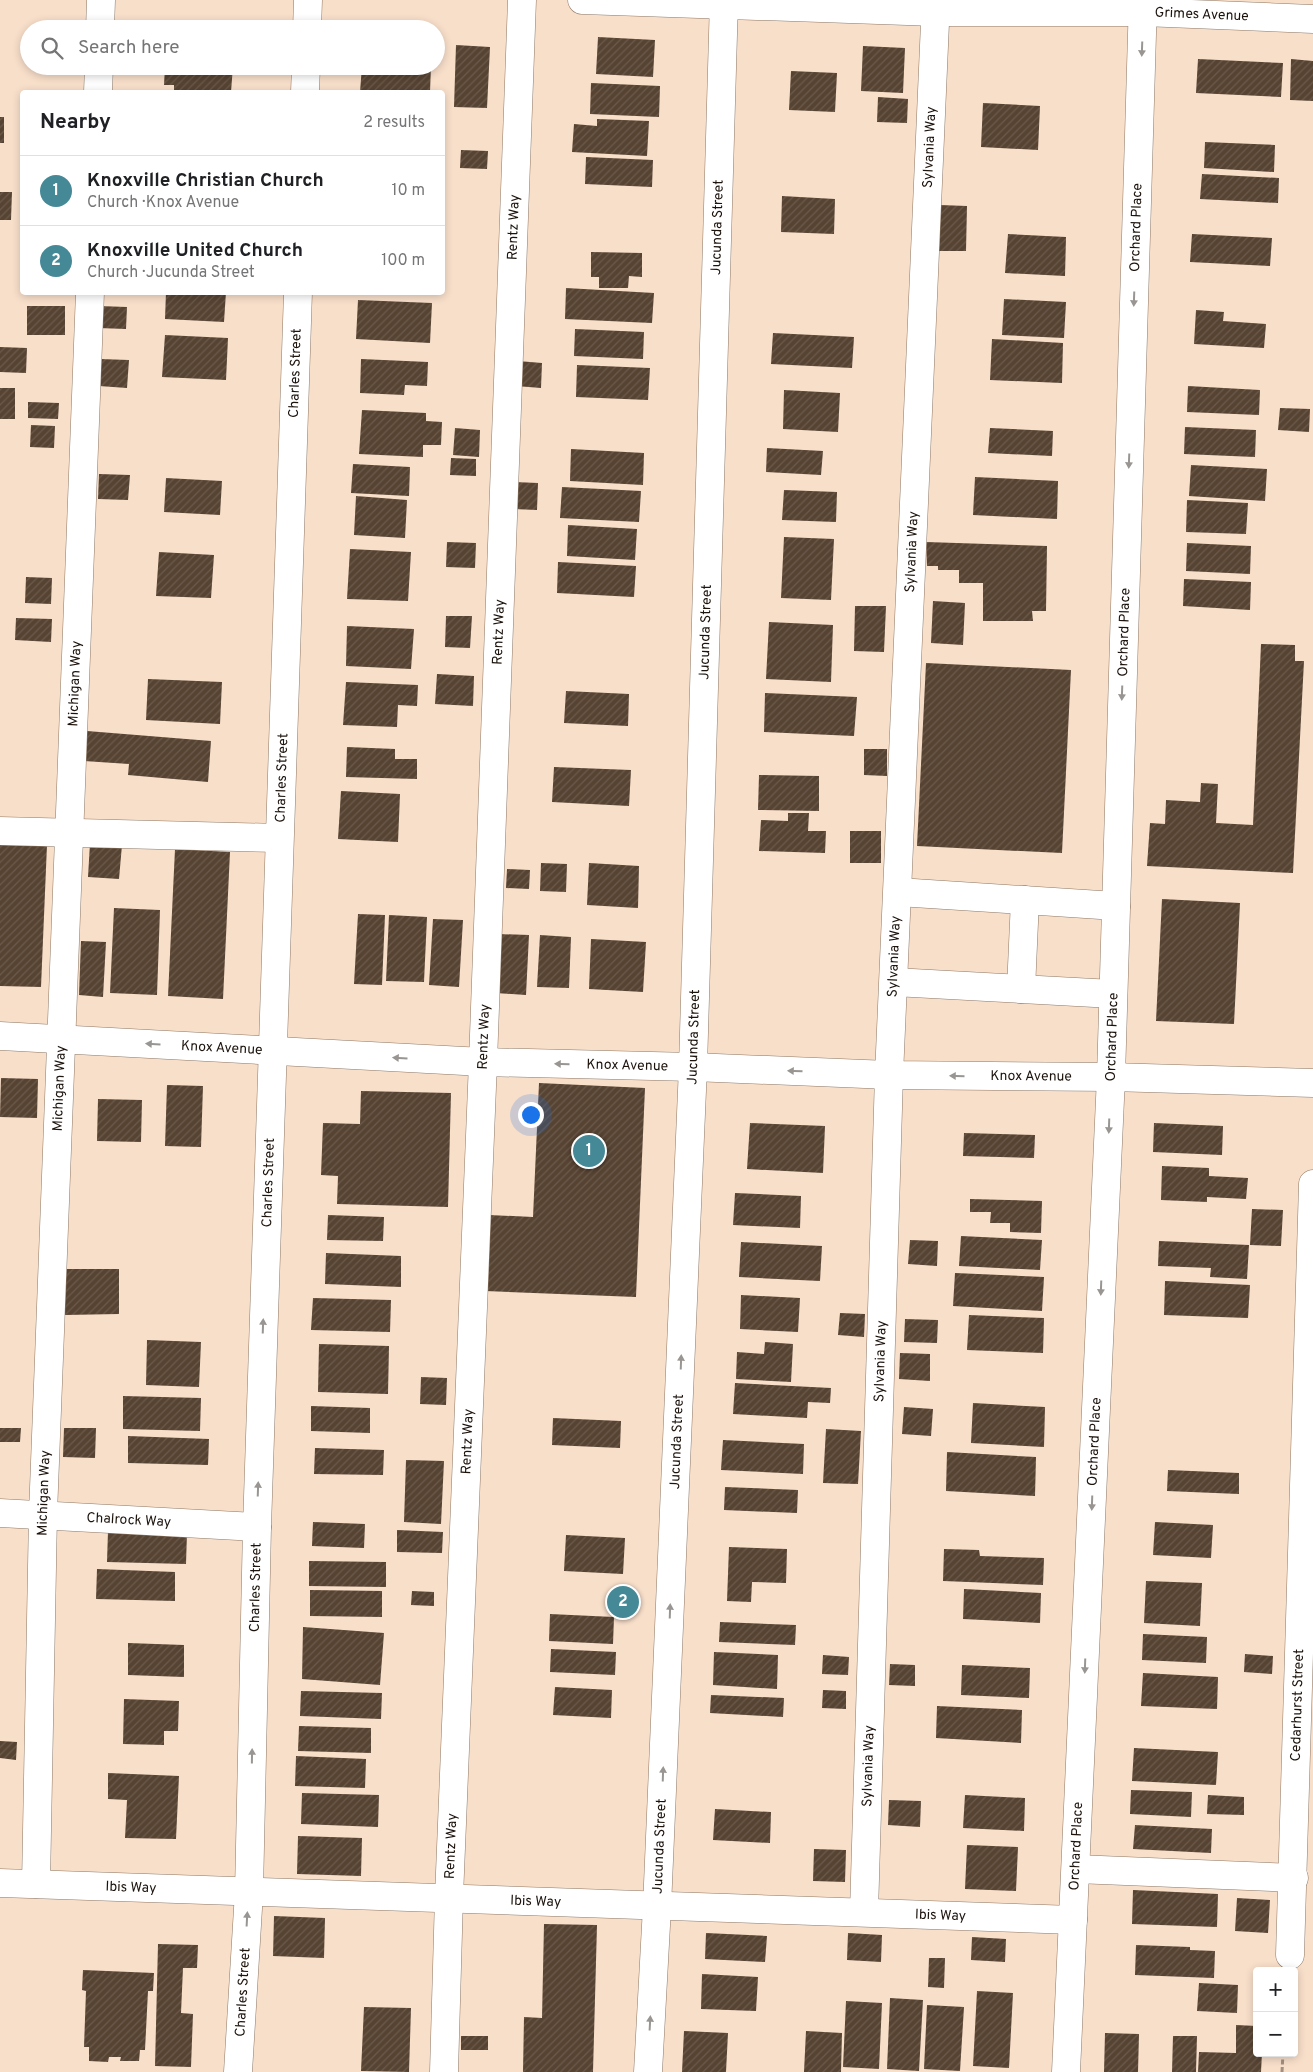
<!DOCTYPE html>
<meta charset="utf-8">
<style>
body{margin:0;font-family:Overpass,sans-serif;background:#f6f6f6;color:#202124}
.controls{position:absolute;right:15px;bottom:15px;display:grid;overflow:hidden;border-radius:5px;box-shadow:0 2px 8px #0003}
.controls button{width:45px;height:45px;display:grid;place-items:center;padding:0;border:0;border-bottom:1px solid #e0e0e0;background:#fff;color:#202124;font:25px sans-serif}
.you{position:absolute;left:530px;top:1114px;width:18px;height:18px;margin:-12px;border:4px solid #fff;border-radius:50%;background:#1a73e8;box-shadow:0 0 0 8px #1a73e833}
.badge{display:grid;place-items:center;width:32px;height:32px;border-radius:50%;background:#458997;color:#fff;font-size:16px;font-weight:700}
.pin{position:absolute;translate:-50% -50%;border:2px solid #fff;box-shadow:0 1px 5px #0006}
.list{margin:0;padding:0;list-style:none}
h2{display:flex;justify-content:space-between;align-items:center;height:65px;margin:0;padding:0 20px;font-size:21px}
h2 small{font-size:16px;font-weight:400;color:#757577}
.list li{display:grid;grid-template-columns:32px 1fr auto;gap:15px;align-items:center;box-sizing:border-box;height:70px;padding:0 20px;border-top:1px solid #e0e0e0}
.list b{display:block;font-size:19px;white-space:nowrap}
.list p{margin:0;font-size:16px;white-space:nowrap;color:#757577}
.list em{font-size:16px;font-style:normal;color:#757577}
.icon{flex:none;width:28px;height:28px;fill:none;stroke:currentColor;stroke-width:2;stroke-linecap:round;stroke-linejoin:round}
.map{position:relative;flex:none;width:1313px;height:2072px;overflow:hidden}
.search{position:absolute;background:#fff;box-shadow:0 2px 8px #0003;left:20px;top:20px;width:425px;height:55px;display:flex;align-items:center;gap:12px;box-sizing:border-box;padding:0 18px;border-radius:28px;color:#757577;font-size:19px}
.panel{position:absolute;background:#fff;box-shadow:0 2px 8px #0003;left:20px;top:90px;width:425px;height:205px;border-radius:5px}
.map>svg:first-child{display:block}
.building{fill:url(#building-hatch)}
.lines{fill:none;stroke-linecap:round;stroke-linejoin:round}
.minor-casing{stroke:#8e7865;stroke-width:29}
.path{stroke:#a28f80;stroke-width:3;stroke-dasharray:5 2.5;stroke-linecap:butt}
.minor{stroke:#fff;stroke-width:28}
.oneway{fill:#999592}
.labels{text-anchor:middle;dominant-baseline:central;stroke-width:5;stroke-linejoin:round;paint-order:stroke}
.street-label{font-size:14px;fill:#1c130c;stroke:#f8dfca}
</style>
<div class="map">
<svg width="1313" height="2072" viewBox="0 0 1313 2072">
<defs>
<pattern id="building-hatch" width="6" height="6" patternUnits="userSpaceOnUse" patternTransform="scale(1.25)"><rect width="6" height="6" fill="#574332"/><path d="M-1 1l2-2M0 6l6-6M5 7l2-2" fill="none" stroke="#6b5a4c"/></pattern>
</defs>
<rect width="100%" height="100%" fill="#f8dfca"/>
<!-- building -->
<path class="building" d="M598 37 655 40 653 77 596 74Z
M456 45 490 47 487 108 454 107Z
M863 46 905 48 903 93 861 91Z
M1198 59 1283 63 1281 97 1196 93Z
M1291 59 1313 61V101L1290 100Z
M165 66H233L231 92H174V85H164Z
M362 66H431L430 92H360Z
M791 71 837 73 835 112 789 110Z
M591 83 660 86 659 117 590 114Z
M878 97 908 99 907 123 877 122Z
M983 103 1040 106 1038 150 981 147Z
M0 117H4V143H0Z
M597 119 649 121 647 156 572 152 574 124 597 126Z
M1205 142 1275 145 1274 172 1204 168Z
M461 150 488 151 487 169 460 168Z
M586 157 653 160 652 187 585 184Z
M1202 174 1279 178 1278 203 1200 199Z
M0 192H12L11 220H0Z
M782 196 835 199 834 234 781 232Z
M940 205 967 206 966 251H939Z
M1008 234 1066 237 1065 276 1005 273Z
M1192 234 1272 238 1270 266 1190 262Z
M591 252 642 253V277L629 276 628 288H599V277H591Z
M566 288 654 293 652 323 565 319Z
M166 292H226L224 322 165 319Z
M1004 299 1066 302 1064 338 1002 335Z
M358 300 432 303 430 343 356 339Z
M27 306H65V335H27Z
M99 306 127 307 126 329 98 328Z
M1196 310 1224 312 1223 321 1266 324 1264 348 1194 344Z
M575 329 644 332 643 359 574 356Z
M773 333 854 337 852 368 771 364Z
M165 335 228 338 226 380 162 377Z
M992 339 1063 343 1062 383 990 380Z
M0 347 27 348 26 373 0 372Z
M100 359 129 360 127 388 99 386Z
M361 359 428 362 427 386 405 385 404 395 360 393Z
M518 361 542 363 541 388 516 386Z
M577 365 650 368 648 400 576 397Z
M1188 386 1260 390 1259 415 1187 412Z
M0 388H15V419H0Z
M784 390 840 393 838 432 783 429Z
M28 402 59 403 58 419 28 418Z
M1280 408 1310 409 1309 432 1278 430Z
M362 410 426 413V421L442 422 441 445H423V457L359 454Z
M31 425 55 426 54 448 30 447Z
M1185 427 1256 430 1255 457 1184 454Z
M455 428 480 430 479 457 453 455Z
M990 428 1053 431 1052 456 988 453Z
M767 448 823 451 821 475 766 472Z
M571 449 644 453 643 485 570 481Z
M451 458 476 459V476L450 475Z
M353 464 410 467 409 496 351 493Z
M1191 465 1267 469 1265 501 1189 496Z
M99 474 130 475 128 500 98 499Z
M975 477 1058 481 1057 519 973 515Z
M166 478 222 481 220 515 164 512Z
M514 482 538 483 537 510 513 509Z
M562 487 641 491 639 522 560 518Z
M784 490 837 492 836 522 782 520Z
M356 496 407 500 405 538 354 535Z
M1187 500 1248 503 1246 534 1186 532Z
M568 525 637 529 635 560 567 556Z
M784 537 834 539 831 600 781 598Z
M447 542 476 543 475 568 446 567Z
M926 542 1047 546 1046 611H1032L1033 621H983V583H959V570H938V566H927Z
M1187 543 1251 546 1250 574 1186 571Z
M350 549 411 552 408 601 347 599Z
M159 552 214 555 211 598 156 596Z
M558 562 636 566 634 597 557 593Z
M26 577 52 578 51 604 25 603Z
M1184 579 1251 582 1250 610 1183 606Z
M933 601 965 603 963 645 931 643Z
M855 606H886L884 652 854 651Z
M446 616H472L470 648 445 647Z
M16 618 52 619 51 642 15 640Z
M769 622 833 625 831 682 766 679Z
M347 626 414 629 411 669 346 666Z
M1261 644 1295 645V661H1304L1293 873 1147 866 1150 823 1165 824 1166 800 1200 802 1201 783 1218 784 1216 823 1253 825Z
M926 663 1071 670 1062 853 917 846Z
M437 674 474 676 473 706 435 704Z
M148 679 222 682 220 724 146 720Z
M346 682 418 685 417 706 398 705 397 727 343 725Z
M566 691 629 694 628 726 564 723Z
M765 693 857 697 854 736 764 732Z
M87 731 211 741 208 782 128 775 129 764 84 761Z
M347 747 395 749V759H417V779L346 777Z
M864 749H887V776L864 775Z
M554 767 631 770 629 806 552 802Z
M759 775 819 776V811L758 810Z
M341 791 400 794 398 842 338 839Z
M788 813H809L808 831H826L825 853 759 851 761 820 788 821Z
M850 831H881V863H850Z
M90 843 122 845 119 879 88 877Z
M0 844 47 845 41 987 0 986Z
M175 849 230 852 223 999 168 996Z
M541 863 567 864 566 892 540 891Z
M589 863 639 866 638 908 587 905Z
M507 869 530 870 529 889 506 888Z
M1162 899 1240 903 1234 1024 1156 1021Z
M114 908 160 910 157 995 110 993Z
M358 914 385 915 382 985 354 984Z
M389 915 427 917 424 982 386 981Z
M433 919 463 920 459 987 429 985Z
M498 934 529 935 526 995 496 993Z
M540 935 571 937 569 988 537 987Z
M591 939 646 942 643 992 589 989Z
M81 941 106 942 103 997 79 995Z
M1 1078 38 1079 37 1118 0 1117Z
M539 1083 645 1088 636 1297 485 1291 489 1215 533 1217Z
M167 1085 203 1086 201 1147 165 1146Z
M361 1091 451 1093 448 1207 337 1204 338 1176 321 1175 323 1123 360 1124Z
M98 1099 142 1100 141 1142 97 1141Z
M750 1123 825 1126 823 1173 747 1169Z
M1154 1123 1223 1126 1222 1155 1153 1152Z
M964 1133 1035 1135 1034 1158 963 1156Z
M1162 1166 1209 1168V1176L1248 1178 1246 1199 1207 1197V1202L1161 1200Z
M735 1193 801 1196 800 1228 733 1225Z
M970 1199 1042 1201 1041 1233 1010 1232V1223H990L991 1212H970Z
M1252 1209 1283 1210 1281 1246 1250 1245Z
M328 1215 384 1217 383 1241 327 1240Z
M961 1236 1042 1240 1040 1270 959 1266Z
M910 1240 938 1241 937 1266 908 1264Z
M1159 1241 1249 1245 1247 1279 1210 1277 1211 1268 1158 1266Z
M741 1242 822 1246 820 1281 739 1277Z
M326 1253 401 1256V1287L325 1284Z
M65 1269H119V1314L65 1315Z
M955 1273 1044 1277 1042 1311 953 1306Z
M1165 1281 1250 1285 1248 1318 1164 1315Z
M741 1295 800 1298 798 1332 740 1329Z
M313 1298 391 1300 390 1332 311 1330Z
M840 1313 865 1314 864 1337 838 1335Z
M969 1315 1044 1318 1043 1353 967 1350Z
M905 1319 938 1320 937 1343 904 1342Z
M147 1340 201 1342 199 1387 146 1385Z
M765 1342 793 1344 791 1382 736 1379 737 1352 764 1354Z
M319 1344 389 1346 388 1394 318 1392Z
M900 1353 930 1354V1381L899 1379Z
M421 1377 447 1378 446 1405 420 1404Z
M735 1383 831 1388 830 1403 808 1402 807 1418 733 1414Z
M123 1396 201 1398 200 1431 123 1429Z
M973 1403 1045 1407 1044 1447 971 1443Z
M311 1406 370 1408V1433L311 1431Z
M904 1407 933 1409 931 1436 902 1434Z
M553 1418 621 1421 620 1448 552 1445Z
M0 1428H21L20 1442H0Z
M64 1428H96L95 1458 63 1457Z
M826 1429 861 1431 858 1484 823 1483Z
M128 1436 209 1439 208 1465 128 1463Z
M723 1440 804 1444 803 1474 721 1470Z
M315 1448 384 1450 383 1475 314 1474Z
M947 1452 1036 1457 1035 1496 946 1491Z
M406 1460 444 1461 441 1524 404 1522Z
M1168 1470 1239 1473V1494L1167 1491Z
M725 1487 798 1490 797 1513 724 1510Z
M313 1522 365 1524 364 1548 312 1546Z
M1155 1522 1213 1525 1211 1558 1153 1555Z
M397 1530 443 1532 442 1553 397 1552Z
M108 1531 187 1533 186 1564 107 1562Z
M566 1535 625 1538 623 1574 564 1571Z
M729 1547 787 1549 786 1583 752 1582 751 1602 727 1601Z
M944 1549 979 1550 980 1556 1044 1558 1043 1585 943 1581Z
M309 1561 386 1562V1587L309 1586Z
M97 1569 175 1572V1601L96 1599Z
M1146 1581 1202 1583 1200 1626 1144 1623Z
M964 1589 1041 1593 1040 1623 963 1619Z
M310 1590 382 1591V1617L310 1616Z
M412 1591 434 1592V1606L411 1605Z
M550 1614 614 1617 613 1644 549 1641Z
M720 1622 796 1625 795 1645 719 1642Z
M303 1627 384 1633 380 1685 302 1679Z
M1143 1634 1207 1637 1206 1663 1142 1660Z
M128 1643 184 1645V1677L128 1675Z
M551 1649 616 1652 615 1675 550 1672Z
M714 1652 778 1655 777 1689 713 1685Z
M1245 1654 1273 1656 1272 1674 1244 1672Z
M823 1655 849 1657 848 1675 822 1674Z
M890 1664 915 1665V1686L889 1685Z
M962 1665 1030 1668 1029 1698 961 1695Z
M1143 1673 1218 1677 1217 1709 1141 1706Z
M555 1687 612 1690 611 1718 553 1715Z
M823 1690 846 1691V1709L822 1708Z
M301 1691 382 1693 381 1719 300 1716Z
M711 1695 784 1698 783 1717 710 1713Z
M124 1699 179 1701 178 1731H164V1745L123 1744Z
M937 1706 1022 1710 1021 1743 936 1738Z
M299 1726 371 1728V1753L298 1751Z
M0 1741 17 1742 16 1760 0 1758Z
M1134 1748 1218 1752 1216 1785 1132 1781Z
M296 1756 366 1759 365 1788 295 1786Z
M108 1773 179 1776 176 1839 125 1838 127 1800 108 1799Z
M1131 1790 1192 1792 1191 1817 1130 1814Z
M302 1793 379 1795 378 1827 301 1824Z
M965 1795 1025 1798 1024 1831 963 1828Z
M1208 1795 1244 1797V1815L1207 1814Z
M889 1800 921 1801 920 1827 888 1825Z
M715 1809 771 1812 770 1843 713 1840Z
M1135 1825 1212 1829 1211 1853 1133 1849Z
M298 1836 362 1838 361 1876 297 1874Z
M967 1845 1018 1847 1016 1891 965 1889Z
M814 1849 846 1850 845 1882 813 1881Z
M1133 1890 1218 1894 1217 1927 1132 1924Z
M1237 1898 1270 1900 1268 1933 1235 1931Z
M274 1916 325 1918 324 1958 273 1956Z
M544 1924 597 1925 593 2072H523L524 2017 542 2018Z
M706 1933 767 1936 765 1962 705 1959Z
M848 1933 882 1935 881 1962 847 1960Z
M972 1937 1006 1939 1005 1962 971 1960Z
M158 1944 198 1945 197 1968H183L181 2013 193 2014 191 2067 155 2066Z
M1136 1945 1190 1947V1950L1215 1951 1214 1978 1135 1975Z
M929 1958H945L944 1988 928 1987Z
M83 1970 154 1973 153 1991H148L145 2050H140L139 2061H120L121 2057H109L108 2062 89 2061V2047H84L86 1991 82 1990Z
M702 1974 758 1977 756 2011 701 2009Z
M1199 1983 1238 1985 1237 2013 1197 2011Z
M977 1991 1013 1993 1009 2068 973 2066Z
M890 1998 923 2000 919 2071 887 2069Z
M846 2001 882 2003 879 2069 843 2067Z
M927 2005 964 2007 960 2071 924 2069Z
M364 2007 411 2008 409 2072 361 2071Z
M1236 2025 1257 2026V2053H1262L1261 2072H1198L1199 2052 1236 2053Z
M684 2031 728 2033 726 2072H682Z
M806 2031 842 2033 841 2072H804Z
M1105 2033 1139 2034 1138 2072H1104Z
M461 2036H488V2050H461Z
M1173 2036H1197L1196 2072H1172Z"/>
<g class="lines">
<defs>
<g id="minor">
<path id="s1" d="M582 0 936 12H1143L1313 19"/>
<path d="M100 29 101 0"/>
<path d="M307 29 308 0"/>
<path d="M98 92 99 66"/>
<path d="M305 92 306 66"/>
<path d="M0 831 279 838"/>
<path d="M898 892 1116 906"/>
<path d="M894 982 1113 994"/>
<path d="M1021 989 1025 900"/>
<path id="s2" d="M0 1036 483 1062 693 1067 889 1075 1111 1077 1313 1083"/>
<path id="s3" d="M0 1513 257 1527"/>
<path d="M1076 1869 1294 1878"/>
<path id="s4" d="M0 1883 1073 1920"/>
<path id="s5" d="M36 1884 43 1514 90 292"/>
<path id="s6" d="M864 1912 889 1075 936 0"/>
<path id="s7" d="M1290 1955 1313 1184"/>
<path id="s8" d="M238 2072 249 1892 257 1527 298 292"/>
<path id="s9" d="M444 2072 449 1897 483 1062 522 0"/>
<path id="s10" d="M648 2072 657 1907 693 1067 724 0"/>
<path id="s11" d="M1066 2072 1111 1077 1143 0"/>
</g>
</defs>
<!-- minor casing -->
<use href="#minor" class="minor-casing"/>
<!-- path -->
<path class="path" d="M1282 2072 1283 2053"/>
<!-- minor -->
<use href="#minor" class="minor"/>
</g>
<!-- one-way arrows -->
<defs><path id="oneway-solid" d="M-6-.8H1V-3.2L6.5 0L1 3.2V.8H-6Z" transform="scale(1.25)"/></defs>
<g class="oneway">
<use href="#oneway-solid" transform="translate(1142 49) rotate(92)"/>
<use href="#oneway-solid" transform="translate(1134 299) rotate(92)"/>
<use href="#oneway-solid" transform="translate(1129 461) rotate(92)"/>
<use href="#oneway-solid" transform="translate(1122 693) rotate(92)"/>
<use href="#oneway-solid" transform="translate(153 1044) rotate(-177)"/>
<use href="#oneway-solid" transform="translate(400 1058) rotate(-177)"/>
<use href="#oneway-solid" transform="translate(562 1064) rotate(-179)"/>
<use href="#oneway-solid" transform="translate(795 1071) rotate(-178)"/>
<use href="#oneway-solid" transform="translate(957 1076) rotate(-179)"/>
<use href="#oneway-solid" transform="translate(1109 1126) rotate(92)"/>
<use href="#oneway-solid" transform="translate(1101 1288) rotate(92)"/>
<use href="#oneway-solid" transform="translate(263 1326) rotate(-88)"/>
<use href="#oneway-solid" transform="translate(681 1362) rotate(-88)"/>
<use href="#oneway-solid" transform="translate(258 1489) rotate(-88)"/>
<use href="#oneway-solid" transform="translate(1092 1503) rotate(92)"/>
<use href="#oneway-solid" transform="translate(670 1611) rotate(-88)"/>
<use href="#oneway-solid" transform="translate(1085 1666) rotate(92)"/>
<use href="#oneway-solid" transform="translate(252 1756) rotate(-89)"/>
<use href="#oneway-solid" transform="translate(663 1774) rotate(-88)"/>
<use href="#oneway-solid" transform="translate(247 1919) rotate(-87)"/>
<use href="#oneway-solid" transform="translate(650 2023) rotate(-87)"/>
</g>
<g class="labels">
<!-- street labels -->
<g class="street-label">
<text stroke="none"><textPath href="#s1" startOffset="620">Grimes Avenue</textPath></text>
<text stroke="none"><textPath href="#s6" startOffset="1766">Sylvania Way</textPath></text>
<text stroke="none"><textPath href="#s9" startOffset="1846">Rentz Way</textPath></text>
<text stroke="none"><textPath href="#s10" startOffset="1846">Jucunda Street</textPath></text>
<text stroke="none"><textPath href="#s11" startOffset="1846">Orchard Place</textPath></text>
<text stroke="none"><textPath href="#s8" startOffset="1700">Charles Street</textPath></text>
<text stroke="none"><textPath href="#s6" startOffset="1361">Sylvania Way</textPath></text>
<text stroke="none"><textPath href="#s9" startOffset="1441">Rentz Way</textPath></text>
<text stroke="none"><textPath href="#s10" startOffset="1441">Jucunda Street</textPath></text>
<text stroke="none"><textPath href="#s11" startOffset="1441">Orchard Place</textPath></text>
<text stroke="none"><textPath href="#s5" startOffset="1201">Michigan Way</textPath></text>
<text stroke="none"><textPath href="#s8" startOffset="1295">Charles Street</textPath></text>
<text stroke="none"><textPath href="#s6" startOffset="956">Sylvania Way</textPath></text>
<text stroke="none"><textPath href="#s9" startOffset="1036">Rentz Way</textPath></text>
<text stroke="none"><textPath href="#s10" startOffset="1036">Jucunda Street</textPath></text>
<text stroke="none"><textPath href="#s11" startOffset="1036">Orchard Place</textPath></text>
<text stroke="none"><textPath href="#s2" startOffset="222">Knox Avenue</textPath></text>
<text stroke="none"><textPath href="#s2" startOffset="628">Knox Avenue</textPath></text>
<text stroke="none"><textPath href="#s2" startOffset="1032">Knox Avenue</textPath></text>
<text stroke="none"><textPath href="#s5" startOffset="796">Michigan Way</textPath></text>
<text stroke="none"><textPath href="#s8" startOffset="890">Charles Street</textPath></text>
<text stroke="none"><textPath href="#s6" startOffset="551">Sylvania Way</textPath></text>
<text stroke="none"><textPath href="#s9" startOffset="631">Rentz Way</textPath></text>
<text stroke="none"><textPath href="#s10" startOffset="631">Jucunda Street</textPath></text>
<text stroke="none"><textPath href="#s11" startOffset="631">Orchard Place</textPath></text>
<text stroke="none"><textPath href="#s5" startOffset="391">Michigan Way</textPath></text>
<text stroke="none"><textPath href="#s3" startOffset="129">Chalrock Way</textPath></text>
<text stroke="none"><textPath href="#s8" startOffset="485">Charles Street</textPath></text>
<text stroke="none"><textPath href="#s7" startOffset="250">Cedarhurst Street</textPath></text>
<text stroke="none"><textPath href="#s6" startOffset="146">Sylvania Way</textPath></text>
<text stroke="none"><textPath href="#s9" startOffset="226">Rentz Way</textPath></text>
<text stroke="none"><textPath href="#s10" startOffset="226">Jucunda Street</textPath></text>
<text stroke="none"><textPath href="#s11" startOffset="226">Orchard Place</textPath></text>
<text stroke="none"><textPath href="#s4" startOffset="131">Ibis Way</textPath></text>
<text stroke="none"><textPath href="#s4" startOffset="536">Ibis Way</textPath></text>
<text stroke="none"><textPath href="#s4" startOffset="941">Ibis Way</textPath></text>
<text stroke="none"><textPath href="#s8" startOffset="80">Charles Street</textPath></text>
</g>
</g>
</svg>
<div class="controls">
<button>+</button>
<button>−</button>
</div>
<div class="you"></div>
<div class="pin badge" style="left:589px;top:1151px">1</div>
<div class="pin badge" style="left:623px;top:1602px">2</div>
<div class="search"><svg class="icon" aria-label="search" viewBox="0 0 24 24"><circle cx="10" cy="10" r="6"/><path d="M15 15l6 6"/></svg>Search here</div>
<section class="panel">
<h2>Nearby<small>2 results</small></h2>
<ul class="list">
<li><span class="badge">1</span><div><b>Knoxville Christian Church</b><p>Church · Knox Avenue</p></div><em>10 m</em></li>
<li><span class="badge">2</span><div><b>Knoxville United Church</b><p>Church · Jucunda Street</p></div><em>100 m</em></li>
</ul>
</section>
</div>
